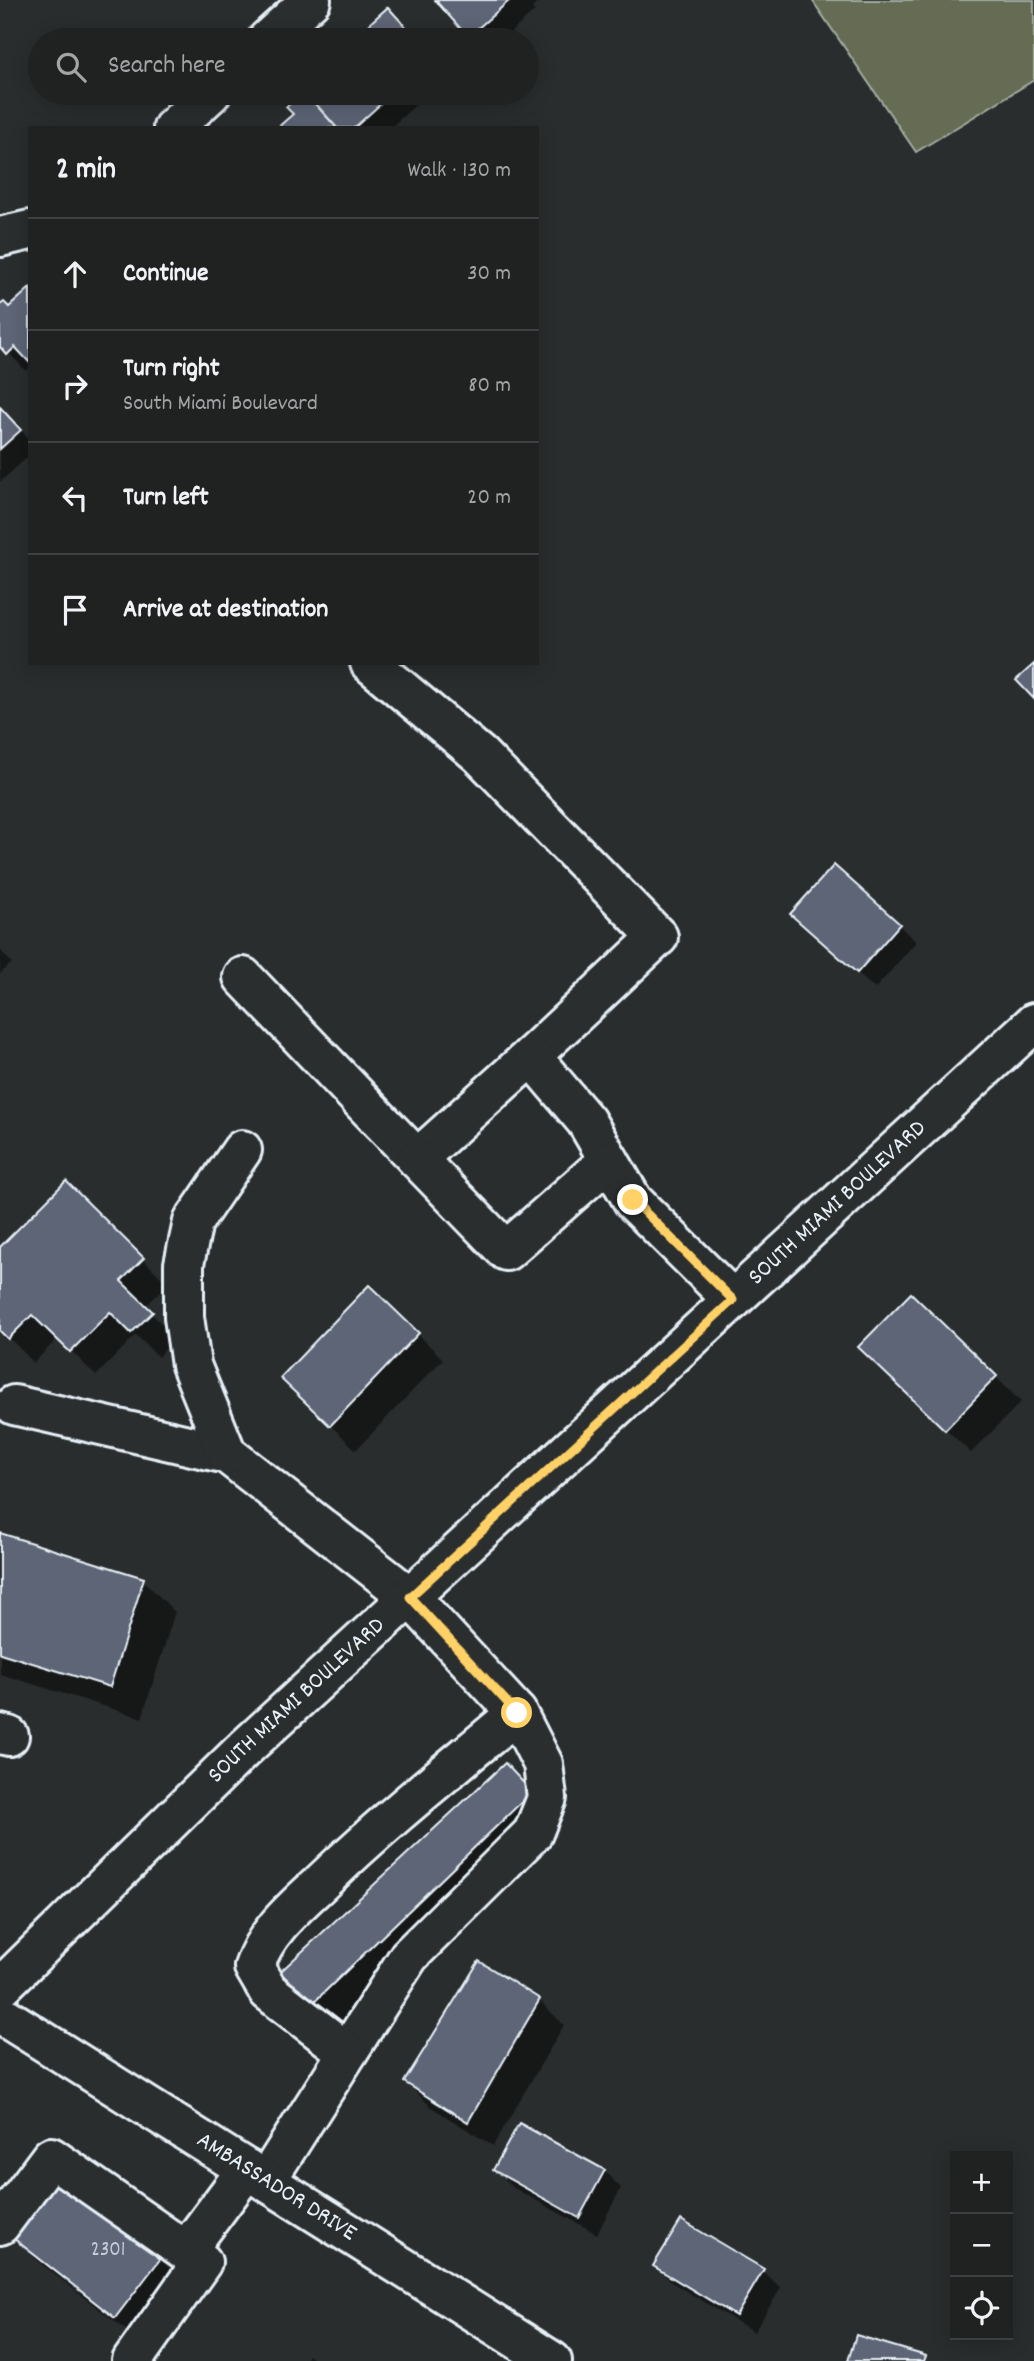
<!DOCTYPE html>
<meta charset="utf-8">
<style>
body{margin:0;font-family:Dekko,sans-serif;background:#2d2f2f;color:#f1f3f6}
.controls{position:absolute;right:21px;bottom:21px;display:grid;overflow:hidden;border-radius:0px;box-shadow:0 4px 18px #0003}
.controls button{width:63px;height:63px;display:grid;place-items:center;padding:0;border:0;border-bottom:2px solid #3d3f40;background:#202222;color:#f1f3f6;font:35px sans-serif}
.stop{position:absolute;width:21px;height:21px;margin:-16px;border:5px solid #ffd166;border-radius:50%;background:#fff}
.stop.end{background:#ffd166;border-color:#fff;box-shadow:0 2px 7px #0008}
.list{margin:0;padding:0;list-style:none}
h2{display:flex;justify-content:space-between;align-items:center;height:91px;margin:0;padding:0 28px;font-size:30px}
h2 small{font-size:23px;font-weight:400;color:#a2a4a5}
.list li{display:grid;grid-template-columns:46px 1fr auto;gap:21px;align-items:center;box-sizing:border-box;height:112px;padding:0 28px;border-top:2px solid #3d3f40}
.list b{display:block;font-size:26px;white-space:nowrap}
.list p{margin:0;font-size:23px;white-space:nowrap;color:#a2a4a5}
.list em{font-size:23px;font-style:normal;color:#a2a4a5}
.icon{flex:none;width:38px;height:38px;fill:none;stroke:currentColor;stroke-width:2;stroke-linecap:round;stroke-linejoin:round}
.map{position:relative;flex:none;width:1034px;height:2361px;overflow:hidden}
.search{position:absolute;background:#202222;box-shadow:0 4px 18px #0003;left:28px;top:28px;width:511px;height:77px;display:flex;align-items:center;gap:18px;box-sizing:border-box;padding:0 24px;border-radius:38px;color:#a2a4a5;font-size:26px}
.panel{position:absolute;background:#202222;box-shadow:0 4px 18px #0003;left:28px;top:126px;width:511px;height:539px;border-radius:0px}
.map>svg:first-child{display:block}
.green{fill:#656c52;stroke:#a6aea5;stroke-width:2}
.shadow{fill:#0007}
.building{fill:#5d6576;stroke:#e8f1f8;stroke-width:2}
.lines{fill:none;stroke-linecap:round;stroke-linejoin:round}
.minor-casing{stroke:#e8f1f8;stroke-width:44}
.major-casing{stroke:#e8f1f8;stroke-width:44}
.minor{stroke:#2a2d2e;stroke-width:38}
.major{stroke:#2a2d2e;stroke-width:38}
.route{stroke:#ffd166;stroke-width:9}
.labels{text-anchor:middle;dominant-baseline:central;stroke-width:7;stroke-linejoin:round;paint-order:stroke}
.number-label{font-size:21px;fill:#c5ced8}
.street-label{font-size:24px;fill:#e8f1f8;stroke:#2a2d2e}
</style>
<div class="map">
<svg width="1034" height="2361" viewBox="0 0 1034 2361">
<rect width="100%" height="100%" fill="#2a2d2e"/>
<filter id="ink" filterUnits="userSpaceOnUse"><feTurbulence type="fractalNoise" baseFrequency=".0143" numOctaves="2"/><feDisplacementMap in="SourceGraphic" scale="14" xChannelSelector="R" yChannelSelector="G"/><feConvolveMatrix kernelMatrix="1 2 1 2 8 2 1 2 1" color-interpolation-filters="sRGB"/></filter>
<g filter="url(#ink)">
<!-- green -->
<path class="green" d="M812 0H1034V80L916 152Z"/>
<!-- shadow -->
<path class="shadow" d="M438 0H541L532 8 535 11 502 40H474Z
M313 93H429L390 128H280L295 114Z
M30 290V367L26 371 0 344V308L9 309Z
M0 407 30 440V455L0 482Z
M899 925 916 942 875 989 810 931Z
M0 950 12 963 0 974Z
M66 1183 168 1284 145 1307 176 1338 158 1357 136 1335 96 1376 58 1338 34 1363 0 1329V1250Z
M418 1334 443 1359 356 1450 307 1403Z
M886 1372 996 1377 1021 1402 971 1453Z
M0 1535 143 1580 175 1612 142 1718 0 1674Z
M530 1791 556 1819 337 2029 312 2004Z
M539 2000 564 2025 493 2146 431 2107 406 2082Z
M495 2169 604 2171 621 2188 597 2234 512 2187Z
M60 2181 160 2259 185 2284 141 2342 40 2263 15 2238Z
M682 2222 763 2271 781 2288 754 2332 673 2283 656 2266Z
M308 2355 318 2361H304Z"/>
<!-- building -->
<path class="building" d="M435 0H510L468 37Z
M388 7 395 15 418 40H368L376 33 368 25Z
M302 93H305L337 128H277L293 114 286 107Z
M310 93H378L385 100 354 128H337L308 95Z
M30 288V363L15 347 7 355 0 347V305L4 302 9 307Z
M0 407 21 430 0 449Z
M1034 664V699L1016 680Z
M834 865 900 924 857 973 790 914Z
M66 1181 144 1258 121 1281 153 1312 131 1333 110 1312 70 1352 32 1315 8 1339 0 1331V1247Z
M369 1285 419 1333 330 1426 280 1378Z
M911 1293 997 1376 945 1430 858 1347Z
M0 1533 144 1578 110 1687 0 1653Z
M505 1763 532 1792 311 2005 280 1972Z
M479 1961 540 1999 468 2122 404 2082Z
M519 2123 605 2170 579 2218 493 2170Z
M59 2178 161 2258 115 2318 13 2238Z
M681 2220 764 2269 736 2316 653 2266Z
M856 2335 926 2356 924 2361H848Z"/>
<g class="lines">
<defs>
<g id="minor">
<path d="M267 40 311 0"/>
<path d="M173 128 211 93"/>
<path d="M0 237 30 230"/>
<path d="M370 663 480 755 658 937 531 1056"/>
<path d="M243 977 417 1159 531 1056 586 1121 633 1201 733 1300"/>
<path d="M417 1159 506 1251 609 1160"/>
<path d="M14 1405 227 1454 410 1597 517 1713 543 1764 547 1798 533 1833 409 1956 266 2181"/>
<path d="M227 1454 191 1365 184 1317V1264L193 1222 242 1150"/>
<path d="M0 1734 9 1736"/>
<path id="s1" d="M0 2014 552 2361"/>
<path d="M347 2052 268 1991 254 1967C266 1929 299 1904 327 1877 387 1819 453 1767 517 1713"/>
<path d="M0 2225 51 2157 186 2251 247 2169"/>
<path d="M132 2361 202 2262 186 2251"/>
</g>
<g id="major">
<path id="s2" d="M0 1988 244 1749 1034 1023"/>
</g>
</defs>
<!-- minor casing -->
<use href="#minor" class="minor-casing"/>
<!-- major casing -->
<use href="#major" class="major-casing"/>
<!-- minor -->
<use href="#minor" class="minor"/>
<!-- major -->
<use href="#major" class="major"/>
</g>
</g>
<g class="lines" filter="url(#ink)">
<!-- route -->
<path class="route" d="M517 1713 410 1597 733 1300 633 1200"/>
</g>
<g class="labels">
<!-- number labels -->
<g class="number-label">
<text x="108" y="2251">2301</text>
</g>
<!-- street labels -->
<g class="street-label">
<text stroke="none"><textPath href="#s2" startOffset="1148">SOUTH MIAMI BOULEVARD</textPath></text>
<text stroke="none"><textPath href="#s2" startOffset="413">SOUTH MIAMI BOULEVARD</textPath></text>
<text stroke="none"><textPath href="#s1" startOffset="326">AMBASSADOR DRIVE</textPath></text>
</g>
</g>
</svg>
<div class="controls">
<button>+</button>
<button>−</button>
<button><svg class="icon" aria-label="locate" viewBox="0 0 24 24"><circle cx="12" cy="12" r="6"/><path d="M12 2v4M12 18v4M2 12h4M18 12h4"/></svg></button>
</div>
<div class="stop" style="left:517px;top:1713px"></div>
<div class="stop end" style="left:633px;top:1200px"></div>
<div class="search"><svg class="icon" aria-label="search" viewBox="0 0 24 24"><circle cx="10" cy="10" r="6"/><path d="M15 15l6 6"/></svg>Search here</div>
<section class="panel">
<h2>2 min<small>Walk · 130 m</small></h2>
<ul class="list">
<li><svg class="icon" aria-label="ahead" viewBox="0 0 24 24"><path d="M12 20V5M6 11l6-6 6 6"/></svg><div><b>Continue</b></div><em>30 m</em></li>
<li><svg class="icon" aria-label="right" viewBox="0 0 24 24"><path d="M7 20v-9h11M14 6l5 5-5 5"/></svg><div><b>Turn right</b><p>South Miami Boulevard</p></div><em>80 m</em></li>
<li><svg class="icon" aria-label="left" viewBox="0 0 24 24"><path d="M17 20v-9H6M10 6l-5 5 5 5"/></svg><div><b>Turn left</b></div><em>20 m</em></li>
<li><svg class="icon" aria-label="arrive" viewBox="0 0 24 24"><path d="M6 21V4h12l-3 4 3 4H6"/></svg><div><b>Arrive at destination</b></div></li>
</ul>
</section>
</div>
